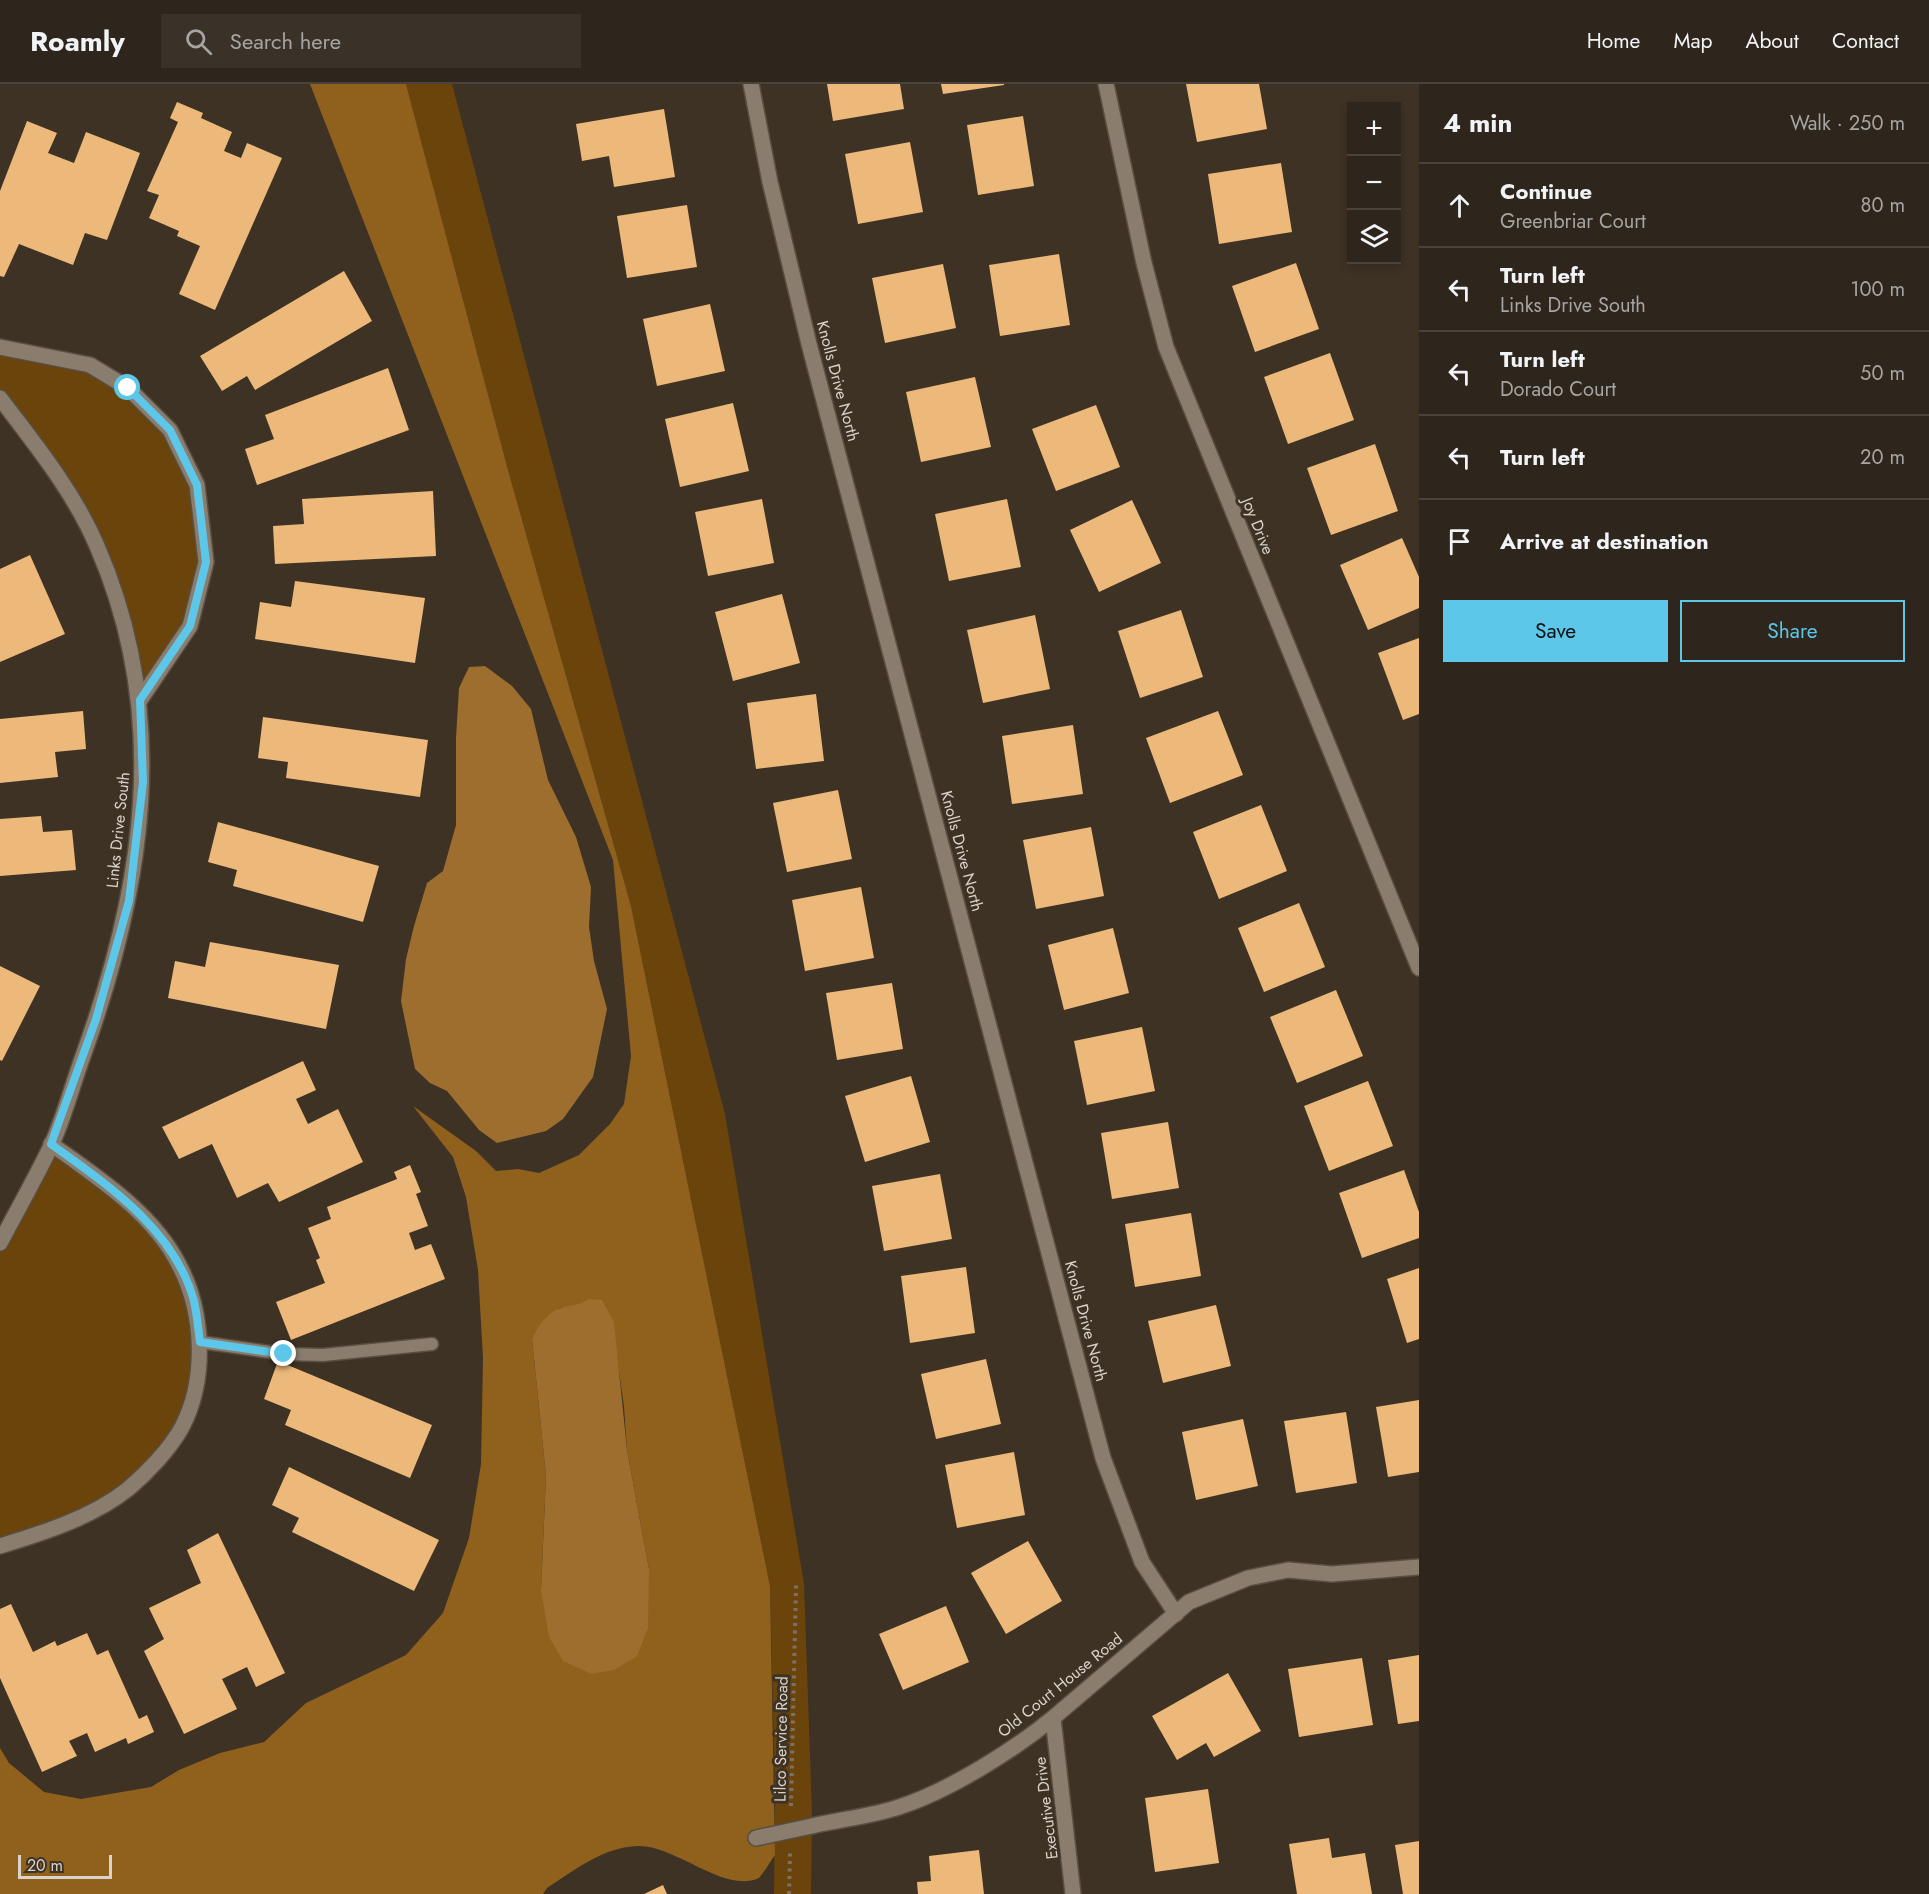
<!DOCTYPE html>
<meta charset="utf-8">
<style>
body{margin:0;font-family:Jost,sans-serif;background:#3a3229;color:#f1f3f6}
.controls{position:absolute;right:18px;top:18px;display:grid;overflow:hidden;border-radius:0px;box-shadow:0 3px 9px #0003}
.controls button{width:54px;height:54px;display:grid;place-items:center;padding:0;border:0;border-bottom:2px solid #49433b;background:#2e261c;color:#f1f3f6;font:30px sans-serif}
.scale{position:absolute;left:18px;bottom:15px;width:94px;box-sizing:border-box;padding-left:6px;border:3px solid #dad3ca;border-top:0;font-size:16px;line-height:21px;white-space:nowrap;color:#dad3ca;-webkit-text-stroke:4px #3e3225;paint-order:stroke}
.stop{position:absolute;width:18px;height:18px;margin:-14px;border:4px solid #5cc7e8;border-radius:50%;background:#fff}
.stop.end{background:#5cc7e8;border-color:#fff;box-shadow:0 2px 6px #0008}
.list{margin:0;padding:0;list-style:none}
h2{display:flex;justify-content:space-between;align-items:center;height:78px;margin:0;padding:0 24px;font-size:26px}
h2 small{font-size:20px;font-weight:400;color:#a7a5a3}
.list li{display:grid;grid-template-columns:39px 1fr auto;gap:18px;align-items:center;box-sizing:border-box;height:84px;padding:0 24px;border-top:2px solid #49433b}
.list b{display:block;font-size:22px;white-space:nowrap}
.list p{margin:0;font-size:20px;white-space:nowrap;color:#a7a5a3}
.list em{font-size:20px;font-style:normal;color:#a7a5a3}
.actions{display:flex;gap:12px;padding:18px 24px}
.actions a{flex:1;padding:14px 0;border:2px solid #5cc7e8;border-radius:0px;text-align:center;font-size:21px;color:#5cc7e8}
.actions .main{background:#5cc7e8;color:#111}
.icon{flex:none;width:33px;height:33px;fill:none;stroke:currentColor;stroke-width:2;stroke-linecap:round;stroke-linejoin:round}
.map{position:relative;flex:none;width:1419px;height:1810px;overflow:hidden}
header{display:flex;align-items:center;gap:36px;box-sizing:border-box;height:84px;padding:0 30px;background:#2e261c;border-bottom:2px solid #49433b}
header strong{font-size:28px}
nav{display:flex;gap:33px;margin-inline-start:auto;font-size:21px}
.search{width:420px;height:54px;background:#3a3229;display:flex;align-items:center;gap:15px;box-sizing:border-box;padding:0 21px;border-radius:0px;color:#a7a5a3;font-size:22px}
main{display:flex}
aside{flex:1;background:#2e261c}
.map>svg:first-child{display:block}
.green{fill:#6a440b}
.forest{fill:#90601d;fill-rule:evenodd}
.water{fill:#9e6e2e}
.building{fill:#edb97a}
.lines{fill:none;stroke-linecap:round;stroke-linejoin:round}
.service-casing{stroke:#584e42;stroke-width:15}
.minor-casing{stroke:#584e42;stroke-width:18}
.tertiary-casing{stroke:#584e42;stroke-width:18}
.path{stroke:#7c7166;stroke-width:4;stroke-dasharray:3 4.5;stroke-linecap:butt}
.service{stroke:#8b7d6e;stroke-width:12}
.minor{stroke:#8b7d6e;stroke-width:15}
.tertiary{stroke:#8b7d6e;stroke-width:15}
.minor-bridge-casing{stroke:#584e42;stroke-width:18;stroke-linecap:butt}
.minor-bridge{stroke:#8b7d6e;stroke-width:15}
.route{stroke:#5cc7e8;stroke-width:8}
.labels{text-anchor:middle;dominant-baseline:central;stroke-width:6;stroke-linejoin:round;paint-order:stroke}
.street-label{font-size:16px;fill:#dad3ca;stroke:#3e3225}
</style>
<header>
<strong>Roamly</strong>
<div class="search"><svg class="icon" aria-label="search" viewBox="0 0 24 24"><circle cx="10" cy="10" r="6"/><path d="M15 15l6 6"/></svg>Search here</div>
<nav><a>Home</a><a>Map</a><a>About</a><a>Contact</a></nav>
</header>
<main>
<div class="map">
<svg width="1419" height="1810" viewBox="0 0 1419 1810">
<rect width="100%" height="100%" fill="#3e3225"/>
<!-- green -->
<path class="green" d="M406 0H452L725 1030 804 1500 812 1729 811 1810H774L775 1704 770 1502 631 822 508 386Z
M0 263 90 281 170 346 197 401 206 478 190 542 140 616 97 461 0 314Z
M51 1060 107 1100 179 1180 200 1258 182 1343 127 1405 0 1462V1159Z"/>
<!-- forest -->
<path class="forest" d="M310 0H406L508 386 631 822 770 1502 775 1771C770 1778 765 1787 759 1794 724 1810 676 1761 638 1762 603 1763 575 1786 547 1804L543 1810H0V1664L9 1679 44 1708 81 1715 151 1703 179 1686 220 1669 264 1658 306 1619 406 1571 443 1529 469 1454 481 1380 483 1274 478 1186 466 1113 453 1073 413 1022 476 1067 496 1087 518 1085 539 1089 579 1071 610 1040 624 1020 631 972 613 776ZM588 1215 616 1266 624 1323 627 1366 649 1485 541 1506 546 1392 532 1255 560 1224 577 1223Z"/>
<!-- water -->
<path class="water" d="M485 582 512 602 531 625 548 696 576 753 591 803 589 843 594 877 607 925 593 993 563 1035 546 1047 497 1059 479 1046 447 1007 430 999 415 985 401 917 406 875 414 842 427 799 443 787 456 741V654L459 604 469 583Z
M588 1215 602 1216 614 1238 627 1366 649 1485 648 1544 637 1572 614 1586 591 1590 563 1577 549 1553 541 1506 546 1392 532 1255C538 1242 547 1228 561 1224 573 1220 576 1223 588 1215Z"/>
<!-- building -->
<path class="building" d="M827 0H900L904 25 833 37Z
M941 0H1004V1L943 10Z
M1186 0H1259L1267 45 1197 58Z
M177 18 203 29 201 34 232 48 224 67 241 74 247 59 282 74 215 226 179 210 200 162 177 152 179 147 149 134 159 111 147 107 178 38 170 34Z
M664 25 675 93 614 103 609 72 582 77 576 40Z
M1023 32 1034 102 978 111 967 41Z
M27 37 57 49 48 69 74 79 86 48 140 69 107 156 85 149 73 181 19 160 4 193 0 192V107Z
M910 58 923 128 858 140 845 70Z
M1281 79 1292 148 1219 160 1208 90Z
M687 121 697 183 627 194 617 132Z
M1059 170 1070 241 1000 252 989 181Z
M1296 179 1319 245 1255 268 1232 202Z
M943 180 956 244 885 259 872 194Z
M344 187 372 237 255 306 247 292 222 307 200 272Z
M710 220 725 287 657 302 643 235Z
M1330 269 1354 336 1288 360 1264 293Z
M388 284 409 346 257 401 245 365 274 355 265 331Z
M975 293 991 363 921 378 906 308Z
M733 319 749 387 680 403 665 335Z
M1096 321 1120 383 1056 407 1032 345Z
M1375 360 1398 427 1331 451 1307 384Z
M433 407 436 472 275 480 273 442 304 440 302 415Z
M762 415 774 479 708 492 695 428Z
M1007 415 1021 483 949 497 935 430Z
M1132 416 1161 479 1099 508 1070 446Z
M1402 454 1419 493V524L1368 546 1340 481Z
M30 471 65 550 0 578V485Z
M295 497 425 514 415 579 255 555 260 518 291 523Z
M782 510 800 579 733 597 715 528Z
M1181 526 1203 593 1140 614 1118 547Z
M1035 531 1050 605 983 619 967 546Z
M1419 554V630L1403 636 1378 569Z
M816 610 824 677 756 685 747 619Z
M83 627 86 665 55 668 58 693 0 699V635Z
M1218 627 1243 691 1170 719 1146 654Z
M263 633 428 656 420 713 286 694 288 678 258 674Z
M1073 641 1083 710 1012 720 1002 652Z
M838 706 852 775 787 788 773 719Z
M1261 721 1287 787 1219 815 1193 748Z
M41 732 43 748 72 746 76 786 0 792V735Z
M218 738 379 782 363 838 233 802 237 786 208 778Z
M1091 743 1104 812 1036 825 1023 756Z
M861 803 874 874 805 887 792 816Z
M1299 819 1325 883 1264 908 1238 844Z
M1113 844 1129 909 1064 926 1048 861Z
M210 858 339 881 326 945 168 914 175 877 205 883Z
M0 882 40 902 2 977 0 976Z
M892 899 903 965 837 976 826 909Z
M1336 906 1363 972 1297 999 1270 933Z
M1142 943 1155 1007 1087 1021 1074 957Z
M303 977 316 1006 296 1015 308 1040 338 1025 363 1078 279 1118 268 1099 237 1114 212 1060 179 1075 162 1043Z
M911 992 930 1058 865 1078 845 1012Z
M1368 997 1393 1062 1329 1087 1304 1022Z
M1168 1038 1179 1104 1112 1115 1101 1049Z
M410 1081 421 1108 416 1110 428 1142 409 1149 415 1166 431 1160 445 1195 291 1256 276 1218 325 1199 316 1176 320 1174 308 1144 331 1135 327 1123 397 1095 394 1088Z
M1404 1086 1419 1128V1154L1362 1174 1339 1109Z
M940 1090 952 1155 884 1167 872 1102Z
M1191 1129 1201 1192 1135 1203 1125 1140Z
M966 1183 975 1249 910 1259 901 1192Z
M1419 1184V1255L1407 1259 1387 1195Z
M1216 1221 1231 1282 1163 1299 1148 1237Z
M986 1275 1001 1340 936 1355 921 1290Z
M278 1277 432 1341 410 1394 285 1341 291 1326 264 1315Z
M1419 1316V1388L1388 1393 1376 1323Z
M1346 1328 1357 1399 1296 1409 1284 1337Z
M1243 1335 1258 1402 1196 1416 1182 1348Z
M1014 1368 1025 1431 957 1444 945 1381Z
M289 1383 439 1456 414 1507 292 1448 299 1434 272 1421Z
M218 1449 285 1589 256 1603 247 1583 222 1595 237 1625 184 1650 144 1567 164 1555 149 1524 201 1499 187 1466Z
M1028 1457 1062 1517 1006 1550 971 1489Z
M11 1520 33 1568 55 1557 57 1562 87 1549 97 1571 108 1566 139 1635 147 1631 154 1648 128 1660 126 1654 95 1668 87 1649 69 1657 77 1672 42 1688 0 1594V1525Z
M946 1522 969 1578 903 1606 879 1550Z
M1419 1571V1637L1398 1640 1388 1576Z
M1362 1574 1373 1641 1299 1653 1288 1585Z
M1228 1589 1261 1647 1214 1673 1206 1659 1177 1676 1152 1632Z
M1208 1705 1219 1779 1155 1788 1145 1714Z
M1329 1754 1332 1774 1365 1769 1372 1810H1297L1289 1760Z
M1419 1757V1810H1403L1395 1761Z
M979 1766 984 1810H918L917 1798 931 1797 929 1772Z
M663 1801 667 1810H644Z"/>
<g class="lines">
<defs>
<path id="service" d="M200 1258 284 1270 323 1271 432 1260"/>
<path id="minor" d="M751 0 770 98 809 260 1103 1374 1142 1478 1176 1530
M1106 0 1144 179 1166 263 1419 884
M0 263 90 281 128 304 170 346 197 401 206 478 190 542 140 616
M0 314C35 360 74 408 97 462 171 632 144 803 83 972 72 1002 64 1034 51 1062 35 1095 17 1127 0 1159
M0 1462C43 1449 93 1433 128 1405 147 1389 170 1365 182 1343 207 1295 204 1228 179 1181 153 1129 97 1093 51 1060
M1053 1634 1073 1810
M812 1742C842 1735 874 1732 902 1722 950 1706 1014 1666 1053 1634
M756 1754 770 1751"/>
<path id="tertiary" d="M1053 1634 1189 1518 1248 1494 1288 1486 1332 1490 1419 1483"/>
</defs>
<!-- service casing -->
<use href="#service" class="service-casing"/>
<!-- minor casing -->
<use href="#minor" class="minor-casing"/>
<!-- tertiary casing -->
<use href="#tertiary" class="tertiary-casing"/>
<!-- path -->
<path class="path" d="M791 1722 796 1501
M789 1810 790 1769"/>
<!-- service -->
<use href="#service" class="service"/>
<!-- minor -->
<use href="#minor" class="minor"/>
<!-- tertiary -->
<use href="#tertiary" class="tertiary"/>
<defs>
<path id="minor-bridge" d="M770 1751 812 1742"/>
</defs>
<!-- minor-bridge casing -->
<use href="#minor-bridge" class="minor-bridge-casing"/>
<!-- minor-bridge -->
<use href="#minor-bridge" class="minor-bridge"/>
</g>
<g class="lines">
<!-- route -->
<path class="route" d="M128 304 170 346 197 401 206 478 190 542 140 616 143 698 129 817 96 935 51 1060C108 1101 175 1146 194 1217 197 1230 198 1244 200 1258L284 1270"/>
</g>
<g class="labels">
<!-- street labels -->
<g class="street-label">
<text transform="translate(838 297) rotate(75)">Knolls Drive North</text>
<text transform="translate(1258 442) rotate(68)">Joy Drive</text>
<text transform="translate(118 746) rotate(-84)">Links Drive South</text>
<text transform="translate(962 767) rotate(75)">Knolls Drive North</text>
<text transform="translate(1086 1237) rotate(75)">Knolls Drive North</text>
<text transform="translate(1060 1601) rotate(-39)">Old Court House Road</text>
<text transform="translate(781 1655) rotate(-89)">Lilco Service Road</text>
<text transform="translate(1046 1724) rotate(-97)">Executive Drive</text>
</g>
</g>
</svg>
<div class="controls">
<button>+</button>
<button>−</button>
<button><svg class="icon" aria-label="layers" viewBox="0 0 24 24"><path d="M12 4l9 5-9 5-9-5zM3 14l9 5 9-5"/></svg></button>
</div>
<div class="scale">20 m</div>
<div class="stop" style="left:128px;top:304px"></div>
<div class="stop end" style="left:284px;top:1270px"></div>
</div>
<aside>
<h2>4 min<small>Walk · 250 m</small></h2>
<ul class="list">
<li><svg class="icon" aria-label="ahead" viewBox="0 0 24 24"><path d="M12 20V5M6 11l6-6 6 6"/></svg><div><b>Continue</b><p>Greenbriar Court</p></div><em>80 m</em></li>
<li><svg class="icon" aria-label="left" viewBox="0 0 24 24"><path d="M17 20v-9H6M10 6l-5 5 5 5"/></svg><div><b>Turn left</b><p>Links Drive South</p></div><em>100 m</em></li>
<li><svg class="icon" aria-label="left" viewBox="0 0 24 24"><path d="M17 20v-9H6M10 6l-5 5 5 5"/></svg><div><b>Turn left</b><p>Dorado Court</p></div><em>50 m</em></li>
<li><svg class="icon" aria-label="left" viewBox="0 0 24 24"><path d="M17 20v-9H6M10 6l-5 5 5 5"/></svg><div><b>Turn left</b></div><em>20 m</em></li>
<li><svg class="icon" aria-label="arrive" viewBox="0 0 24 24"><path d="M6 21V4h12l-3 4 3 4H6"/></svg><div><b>Arrive at destination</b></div></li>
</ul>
<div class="actions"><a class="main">Save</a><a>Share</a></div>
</aside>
</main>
